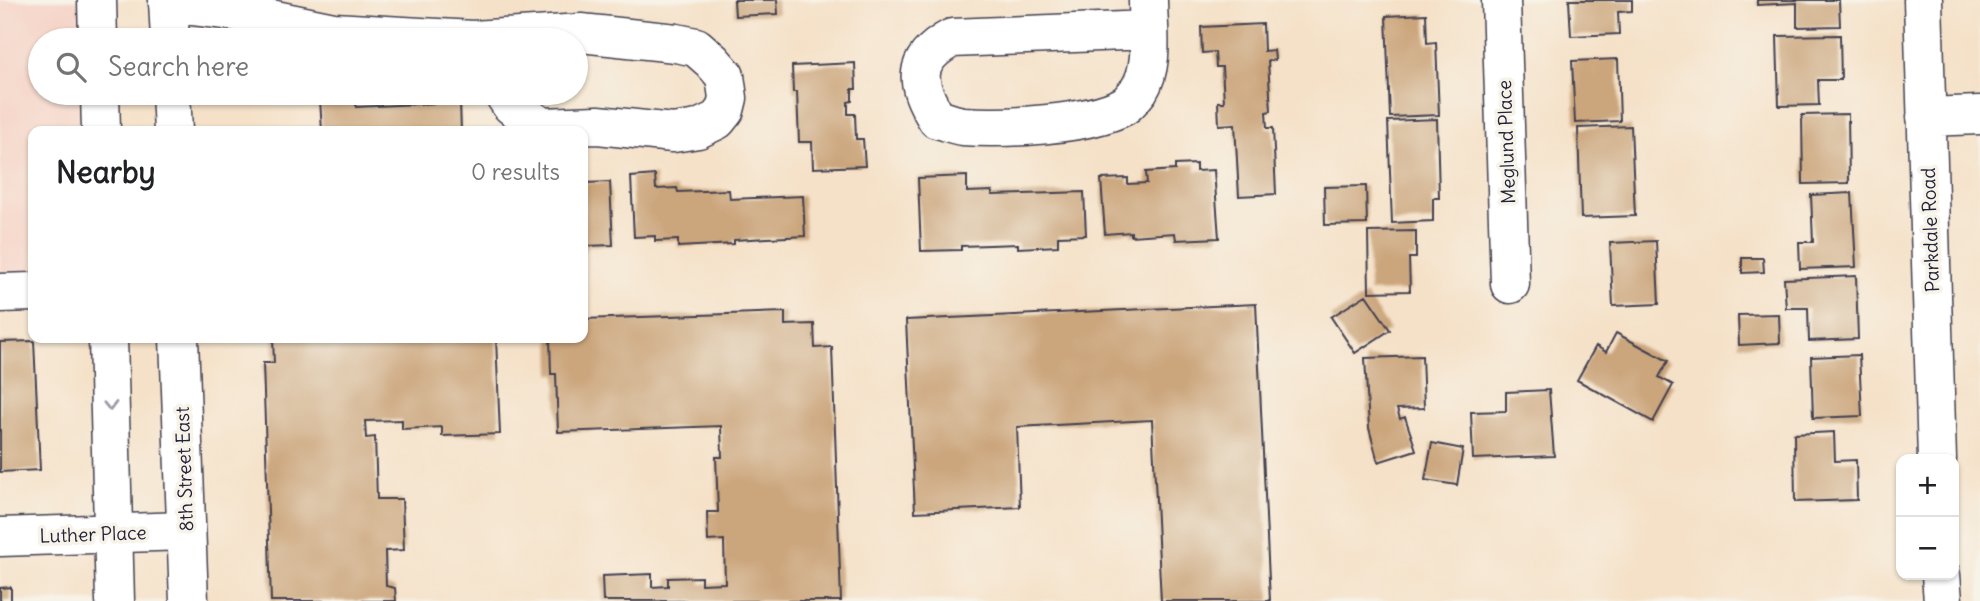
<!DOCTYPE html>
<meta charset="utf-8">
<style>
body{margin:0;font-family:Delius,sans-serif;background:#f6f6f6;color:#202124}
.controls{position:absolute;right:21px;bottom:21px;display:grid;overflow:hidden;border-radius:14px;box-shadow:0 2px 5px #0004}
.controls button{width:63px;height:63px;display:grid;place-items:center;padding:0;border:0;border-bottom:2px solid #e0e0e0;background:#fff;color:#202124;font:35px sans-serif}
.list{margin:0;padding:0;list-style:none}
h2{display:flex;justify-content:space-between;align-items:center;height:91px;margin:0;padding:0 28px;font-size:30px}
h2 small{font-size:23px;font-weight:400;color:#757577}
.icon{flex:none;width:38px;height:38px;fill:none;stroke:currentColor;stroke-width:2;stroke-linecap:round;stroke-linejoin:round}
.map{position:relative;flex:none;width:1980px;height:601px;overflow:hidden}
.search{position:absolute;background:#fff;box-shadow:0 2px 5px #0004;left:28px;top:28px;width:560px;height:77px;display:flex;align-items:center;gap:18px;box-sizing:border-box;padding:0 24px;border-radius:38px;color:#757577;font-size:26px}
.panel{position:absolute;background:#fff;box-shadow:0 2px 5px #0004;left:28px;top:126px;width:560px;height:217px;border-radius:14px}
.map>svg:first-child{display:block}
.built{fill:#f6d1c5}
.building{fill:#cba57b}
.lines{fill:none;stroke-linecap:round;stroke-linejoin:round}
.minor-casing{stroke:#423f50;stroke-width:41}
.major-casing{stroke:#423f50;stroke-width:41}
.minor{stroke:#fff;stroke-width:38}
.major{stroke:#fff;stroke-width:38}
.oneway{stroke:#9c9ca7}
.labels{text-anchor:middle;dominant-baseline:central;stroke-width:7;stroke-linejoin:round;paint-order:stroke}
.street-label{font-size:19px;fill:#22223b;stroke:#f7f3e8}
</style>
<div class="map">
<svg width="1980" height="601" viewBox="0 0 1980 601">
<rect width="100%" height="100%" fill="#f7f3e8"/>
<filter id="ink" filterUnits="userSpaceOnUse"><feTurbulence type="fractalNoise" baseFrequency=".0143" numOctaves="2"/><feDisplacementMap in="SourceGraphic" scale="14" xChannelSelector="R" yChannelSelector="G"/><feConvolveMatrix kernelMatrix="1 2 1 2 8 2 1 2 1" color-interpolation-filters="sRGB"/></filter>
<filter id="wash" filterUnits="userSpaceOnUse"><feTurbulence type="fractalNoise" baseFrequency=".00686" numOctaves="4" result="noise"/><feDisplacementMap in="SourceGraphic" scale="28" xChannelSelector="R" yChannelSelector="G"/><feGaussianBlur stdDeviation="1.57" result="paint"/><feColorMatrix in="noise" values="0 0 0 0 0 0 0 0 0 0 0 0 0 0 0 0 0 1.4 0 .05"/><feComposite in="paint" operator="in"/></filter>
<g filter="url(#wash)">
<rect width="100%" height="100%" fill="#f5e1c8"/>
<!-- built -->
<path class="built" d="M0 0H97L98 40H40V93H100L101 131H33V292L0 293Z"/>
<g id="blocks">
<!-- building -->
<path class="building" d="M734 0H777L778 14 735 16Z
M1569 0H1632V11L1618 12 1619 34 1571 36Z
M1757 0H1839L1840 26 1797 27V3L1757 5Z
M1426 14 1427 43 1436 42 1439 115 1390 117 1386 16Z
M1263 24 1264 51 1274 50 1275 60 1268 61 1271 111 1266 112 1267 128H1273L1276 194 1239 196 1235 124 1219 125 1218 102H1224L1222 67H1216L1215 52 1202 53 1201 27Z
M1840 35 1841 80H1818L1819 105 1779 106 1777 36Z
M1618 59 1620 121 1575 123 1572 61Z
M855 63 856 89H852V101L848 102V114H855L856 139H863L865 166 813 168 812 142H799L797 92H793L792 66Z
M356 98V107L460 102 461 131H322L320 100Z
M1848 114 1849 183 1803 184 1802 115Z
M1437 119 1439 198H1433V221L1392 223 1388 121Z
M1631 126 1635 216 1581 218 1578 128Z
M1196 164V171L1214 170 1219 238 1176 240 1175 233 1131 236V232L1105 234 1101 179 1128 178V184L1147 183 1146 172 1175 170V165Z
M655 175 656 189 677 188 678 192 729 190 730 199 803 196 805 236 734 240V244L678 247V240L655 241V236L634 237 631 177Z
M967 176V192L992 191V195L1084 192 1086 235 1058 236V246L1018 248V244L961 246V250L921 251 918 178Z
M610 182 613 245 586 246V250H583L585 183Z
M1366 186 1367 224 1325 225 1324 187Z
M1852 193 1856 267 1800 269 1799 242H1813L1811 195Z
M1416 231V258H1409L1410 291 1369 292 1368 232Z
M1656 241 1659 304 1613 306 1610 243Z
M1742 258H1763L1764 272 1742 273Z
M1856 276 1858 339 1809 341 1808 308H1786L1784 279Z
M1366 295 1390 330 1355 353 1331 317Z
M1256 304 1270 601H1161L1152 420 1017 427 1020 507 915 512 906 320Z
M785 312V325L814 324 815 348 832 347 841 601H603L602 576 652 574V587L668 586V578L701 577V584L725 583 724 540 708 541 707 512H718L716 457H722L721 426 558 432 556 374H551L550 338H583V319Z
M1779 314 1780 343 1739 345 1738 315Z
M1616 333 1668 361 1659 377 1673 385 1653 422 1577 380 1596 346 1606 352Z
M273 338H496L500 434 442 436V427L402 429V420L365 421 366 438 375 437 377 499H402L404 550 385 551 386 586 395 588 396 601H271L263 363H274Z
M34 341 40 470 0 472V342Z
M1859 355 1862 416 1813 418 1811 357Z
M1422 356 1424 408 1397 409 1400 419 1405 417 1416 450 1378 462 1369 428 1365 358Z
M1549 390 1554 456 1473 459 1471 412 1506 411V392Z
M1834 432 1835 461 1856 460 1857 500 1795 502 1794 434Z
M1432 443 1463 449 1457 485 1425 480Z
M11 587V601H0V588Z"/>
</g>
</g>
<g filter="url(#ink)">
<use href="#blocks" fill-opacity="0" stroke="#423f50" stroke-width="2"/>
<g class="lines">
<defs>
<path id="minor" d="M1148 0C1148 28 1155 65 1139 90 1135 95 1129 103 1124 106 1088 125 1004 129 963 126 955 125 946 121 937 119 915 83 911 60 952 38L1148 30
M1501 0 1510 284
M1923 0 1937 459
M168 3 232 11 334 32 473 40 581 33 676 43 696 47 712 61 725 76 728 98 725 110 717 120 698 129 673 133 598 125 542 127 511 105 503 93
M1926 117 1980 115
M0 293 33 292
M0 537 186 531
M1941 575 1943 601"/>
<path id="major" d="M97 0 98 40
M168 0 170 40
M100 93 101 131
M171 93 173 131
M108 338 115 601
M179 338 189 601"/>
</defs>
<!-- minor casing -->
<use href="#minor" class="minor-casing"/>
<!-- major casing -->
<use href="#major" class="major-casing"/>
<!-- minor -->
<use href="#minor" class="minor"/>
<!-- major -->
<use href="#major" class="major"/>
</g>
<!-- one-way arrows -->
<defs><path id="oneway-chevron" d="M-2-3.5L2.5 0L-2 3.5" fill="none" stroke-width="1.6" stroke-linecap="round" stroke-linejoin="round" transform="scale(1.75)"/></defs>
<use class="oneway" href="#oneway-chevron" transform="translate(110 406) rotate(89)"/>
</g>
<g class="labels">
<!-- street labels -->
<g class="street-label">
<text transform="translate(1506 142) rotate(-92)">Meglund Place</text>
<text transform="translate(1930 230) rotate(-92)">Parkdale Road</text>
<text transform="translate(184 469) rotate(-92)">8th Street East</text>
<text transform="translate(93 534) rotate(-2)">Luther Place</text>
</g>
</g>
</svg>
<div class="controls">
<button>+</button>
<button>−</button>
</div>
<div class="search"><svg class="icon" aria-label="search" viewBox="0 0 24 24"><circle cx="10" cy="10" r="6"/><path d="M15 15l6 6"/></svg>Search here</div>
<section class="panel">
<h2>Nearby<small>0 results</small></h2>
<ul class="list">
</ul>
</section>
</div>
